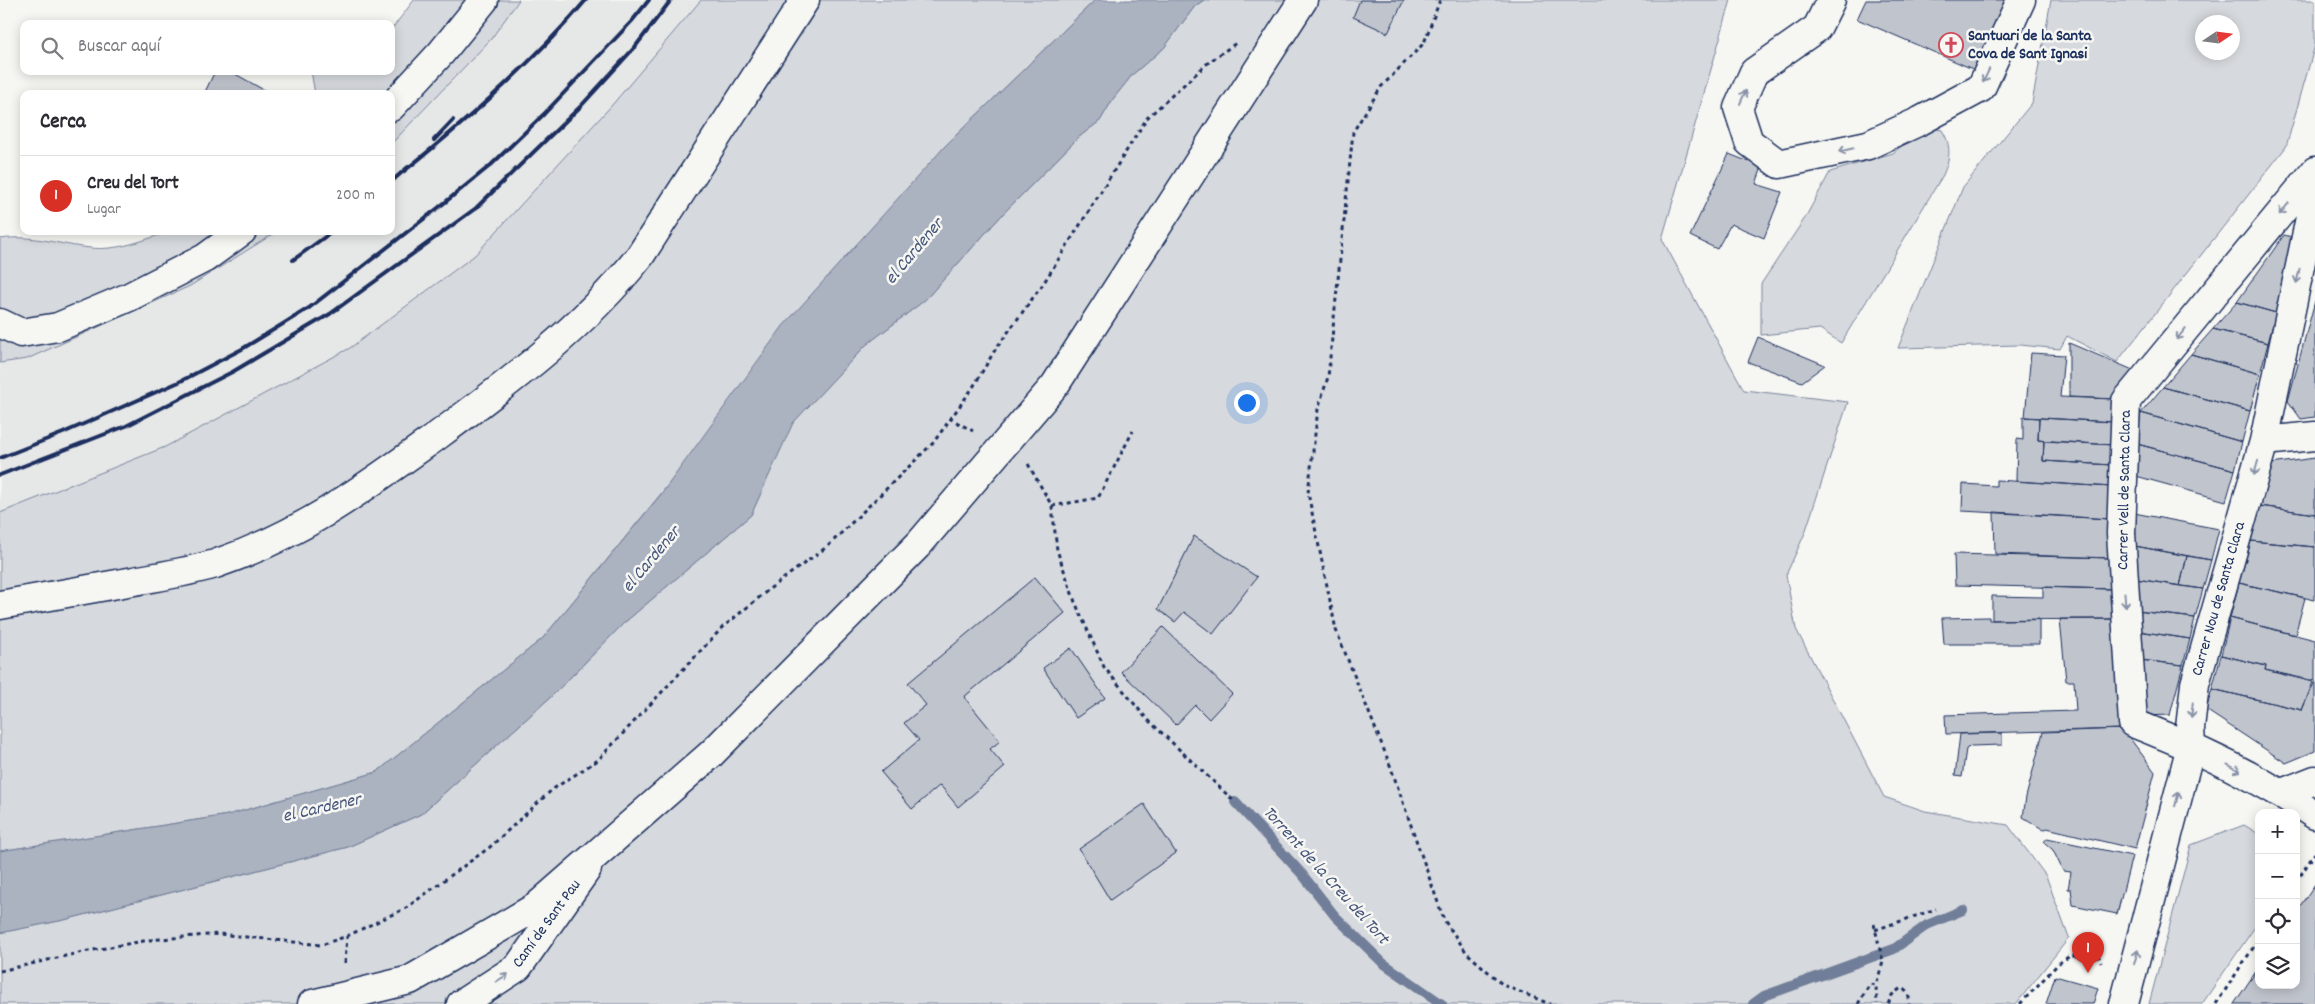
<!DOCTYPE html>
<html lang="es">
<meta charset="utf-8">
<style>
body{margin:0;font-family:Dekko,sans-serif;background:#f2f2f3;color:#2b2b33}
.controls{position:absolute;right:15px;bottom:15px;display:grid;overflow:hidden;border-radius:10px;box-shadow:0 2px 12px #0003}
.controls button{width:45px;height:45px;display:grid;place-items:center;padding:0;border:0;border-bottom:1px solid #e1e1e2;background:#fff;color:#2b2b33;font:25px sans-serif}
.compass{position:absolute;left:2195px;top:15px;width:45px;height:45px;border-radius:50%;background:#fff;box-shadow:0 2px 12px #0003;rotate:77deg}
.you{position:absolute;left:1246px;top:402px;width:18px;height:18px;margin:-12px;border:4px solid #fff;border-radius:50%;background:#1a73e8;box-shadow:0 0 0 8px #1a73e833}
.badge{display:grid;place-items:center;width:32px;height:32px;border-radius:50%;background:#d93025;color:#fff;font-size:16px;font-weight:700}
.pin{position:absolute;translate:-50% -41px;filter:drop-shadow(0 1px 2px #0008)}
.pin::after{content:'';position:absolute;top:26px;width:18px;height:15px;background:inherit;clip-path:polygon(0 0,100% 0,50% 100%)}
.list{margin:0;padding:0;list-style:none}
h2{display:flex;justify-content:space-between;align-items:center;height:65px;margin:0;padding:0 20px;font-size:21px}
h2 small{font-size:16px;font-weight:400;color:#7c7c81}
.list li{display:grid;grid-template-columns:32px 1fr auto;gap:15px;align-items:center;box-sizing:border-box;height:80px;padding:0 20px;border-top:1px solid #e1e1e2}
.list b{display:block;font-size:19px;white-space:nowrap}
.list p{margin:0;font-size:16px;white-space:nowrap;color:#7c7c81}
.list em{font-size:16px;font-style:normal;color:#7c7c81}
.icon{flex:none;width:28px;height:28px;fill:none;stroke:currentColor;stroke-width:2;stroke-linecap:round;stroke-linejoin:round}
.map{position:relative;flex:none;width:2315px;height:1004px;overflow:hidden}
.search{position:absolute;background:#fff;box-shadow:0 2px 12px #0003;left:20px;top:20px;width:375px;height:55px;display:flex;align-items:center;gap:12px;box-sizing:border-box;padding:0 18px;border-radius:10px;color:#7c7c81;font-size:19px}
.panel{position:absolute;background:#fff;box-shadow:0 2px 12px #0003;left:20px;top:90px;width:375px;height:145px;border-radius:10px}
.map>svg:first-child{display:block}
.built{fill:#e6e7e7}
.green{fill:#d6d9dd;stroke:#78849e;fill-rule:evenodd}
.water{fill:#abb2c0;stroke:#717e99}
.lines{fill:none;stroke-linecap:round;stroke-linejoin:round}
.stream{stroke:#717e99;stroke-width:10}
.building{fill:#c0c4cd;stroke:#1b2f5e}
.minor-casing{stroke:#1b2f5e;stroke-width:31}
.major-casing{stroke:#1b2f5e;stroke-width:31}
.path{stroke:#1b2f5e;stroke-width:3;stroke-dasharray:4 4;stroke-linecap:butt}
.minor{stroke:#f6f6f2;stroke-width:28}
.major{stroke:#f6f6f2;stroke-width:28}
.rail{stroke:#1b2f5e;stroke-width:4}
.oneway{stroke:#8892a8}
.labels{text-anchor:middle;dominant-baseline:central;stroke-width:5;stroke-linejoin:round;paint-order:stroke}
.poi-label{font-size:16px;font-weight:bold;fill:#1b2f5e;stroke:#f6f6f2;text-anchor:start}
.street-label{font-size:16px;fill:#1b2f5e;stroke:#f6f6f2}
.water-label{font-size:18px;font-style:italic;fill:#46567b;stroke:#f6f6f2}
</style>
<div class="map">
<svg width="2315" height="1004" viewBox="0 0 2315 1004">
<rect width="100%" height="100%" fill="#f6f6f2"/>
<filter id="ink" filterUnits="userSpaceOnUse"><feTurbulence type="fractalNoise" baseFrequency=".02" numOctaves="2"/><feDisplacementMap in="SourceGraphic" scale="10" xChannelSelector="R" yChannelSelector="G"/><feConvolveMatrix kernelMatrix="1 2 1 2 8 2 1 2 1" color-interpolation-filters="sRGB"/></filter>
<g filter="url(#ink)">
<!-- built -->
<path class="built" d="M519 0H701L612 105 475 255 350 348 165 447 0 513V363L27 359 190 286 278 231H391V144L491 39Z"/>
<!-- green -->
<path class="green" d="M414 0H519L491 39 391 144V94H315L311 71H391V30Z
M701 0H1095L946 145 543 638 377 772 228 815 0 851V513L165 447 350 348 475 255 612 105Z
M1204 0H1731L1662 239 1744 390 1848 402 1805 533 1786 575 1796 629 1884 797 1925 811 2008 825 2046 876 2069 938 2016 1004H0V933L64 920 348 847 421 814 554 694 624 623 751 515 792 423 866 345 925 300 1002 215 1079 137 1100 121 1113 99 1133 74 1164 48 1195 6Z
M2051 0H2315V45L2286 147 2117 362 2067 336 2060 349 2020 345 1898 348 1963 187 2032 103ZM2202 22H2232V52H2202Z
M1932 128 1942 130C1952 146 1950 159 1943 175L1841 343 1820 329 1761 335V284L1805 218 1830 172 1893 153 1919 132Z
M170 231H278L190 286 27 359 0 363V239C35 234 58 245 91 248 117 251 145 240 170 231Z
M2244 825 2259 834V921L2202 1004H2149L2191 845Z"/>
<!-- water -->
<path class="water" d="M1095 0H1204L1195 6 1164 48 1133 74 1113 99 1100 121 1079 137 1002 215 925 300 866 345 793 423 751 515 624 623 554 694 421 814 348 847 64 920 0 933V851L228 815 377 772 543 638 662 493 783 326 946 145Z"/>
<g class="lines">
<!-- stream -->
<path class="stream" d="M1235 802 1302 874 1335 916 1383 963 1442 1004
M1753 1004 1764 996 1894 949 1927 925 1963 910"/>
</g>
<!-- building -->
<path class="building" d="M1360 0H1404L1388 33 1353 17Z
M1866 0H2006L1975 70 1857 19Z
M215 71H230L271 94H204Z
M1729 154 1762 167 1756 184 1782 192 1764 238 1731 224 1717 249 1690 236Z
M2284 235 2296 238 2276 313 2237 302Z
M2315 301V417L2301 419 2288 401Z
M2237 302 2276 313 2268 343 2213 329Z
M2213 329 2268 343 2260 374 2191 354Z
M1758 337 1825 365 1802 382 1748 362Z
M2069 343 2133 370 2115 399 2069 397Z
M2031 353 2064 355 2060 397 2115 399 2114 422 2025 417Z
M2191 354 2260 374 2250 411 2163 387Z
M2163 387 2250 411 2242 442 2141 413Z
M2141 413 2242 442 2235 470 2137 444Z
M2023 417 2039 418 2038 440 2044 441 2043 461 2112 465V487L2016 481 2017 439 2023 440Z
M2039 418 2114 422 2113 445 2038 440Z
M2044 441 2113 445 2112 465 2043 461Z
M2137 444 2235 470 2226 501 2136 476Z
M2315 458V514L2260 506 2271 464Z
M1996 480 2112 487 2110 519 1962 511 1963 484 1996 486Z
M2260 506 2315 514V547L2251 541Z
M1994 512 2110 519 2111 558 1995 554Z
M2134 513 2219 529 2211 560 2135 546Z
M1194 536 1257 577 1213 634 1184 612 1175 622 1158 609Z
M2251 541 2315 547V600L2239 583Z
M2135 546 2187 556 2180 586 2136 579Z
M1954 554 2111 558 2112 589 1955 585Z
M2187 556 2211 560 2203 589 2180 586Z
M1035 577 1065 613 964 697 1000 741 990 749 1005 767 958 807 940 785 912 809 881 772 919 740 904 723 926 705 908 683Z
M2136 579 2203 589 2195 618 2137 611Z
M2239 583 2305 598 2295 635 2230 618Z
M2043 587 2112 589 2113 619 1992 620V596L2043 597Z
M2137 611 2195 618 2190 639 2138 631Z
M1989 617V620H1992L2039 619V644H1944L1942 618Z
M2230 618 2315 640V681L2265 670 2266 666 2221 655Z
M2060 619H2113L2123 729 1946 734 1945 715 2076 711 2074 681H2066Z
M1163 627 1232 694 1209 719 1195 705 1176 725 1121 672Z
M2138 631 2190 639 2183 665 2140 660Z
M1071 648 1105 698 1076 718 1043 668Z
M2221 655 2266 666 2265 670 2313 682 2302 710 2212 689Z
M2140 660 2183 665 2170 715 2145 716Z
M2315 681V751L2286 763 2206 710 2212 689 2302 710Z
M2123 729 2155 772 2135 849 2047 828 2044 830 2023 817 2026 797 2043 732Z
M2002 733V745L1971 746 1966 749 1962 777 1955 776 1960 734Z
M1144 804 1176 853 1110 900 1079 849Z
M2047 838 2132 856 2117 914 2073 905 2071 889H2068L2071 872 2063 871 2053 850 2044 842Z
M2315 884V1004H2234L2259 967V985H2296V912Z
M2055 976 2098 988 2093 1004H2046Z"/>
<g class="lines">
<defs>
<path id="minor" d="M1831 0 1817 28 1754 72 1738 108 1749 142 1779 164 1868 145 1920 121 1981 88 2021 0
M391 107 441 53 484 0
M2315 171 2126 401 2121 533 2133 723C2197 748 2258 777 2315 815
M0 323 21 333 58 327 129 297 205 258 242 231
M2264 441 2315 436
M0 605C45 597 89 589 134 581 161 576 189 572 215 564 303 534 363 489 437 436 510 382 583 328 640 256L805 0
M2282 793 2315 780
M461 1004 518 967 587 869
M2124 1004 2191 746 2190 728 2195 684 2264 441 2315 193"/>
<path id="major" d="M312 1004 410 980 536 907 711 754 919 544 1055 385 1303 0"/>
</defs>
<!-- minor casing -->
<use href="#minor" class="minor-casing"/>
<!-- major casing -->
<use href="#major" class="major-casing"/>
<!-- path -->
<path class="path" d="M1440 0 1424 43 1381 87 1353 132 1328 377 1318 409 1308 493 1336 630 1390 765 1444 920 1467 953 1503 985 1550 1004
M949 418 973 431
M1028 464 1052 506 1057 550 1075 602 1104 667 1146 718 1235 802
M1052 506 1098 498 1133 431
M2296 882 2315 853
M1874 924 1883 962 1876 985
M1875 930 1936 909
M345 963 347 936
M0 971 83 952 149 940 219 934 321 945 347 936 406 908 490 847 553 789 598 760 723 627 772 587 828 546 933 443 972 389 995 350 1043 284 1147 118 1209 62 1236 43
M1858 1004 1870 984 1876 985 1877 1004
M1888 1004 1892 995 1901 988C1908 991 1910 997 1909 1004
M2020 1004 2059 963 2070 956 2099 957 2101 963
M2216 1004 2259 939"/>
<!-- minor -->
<use href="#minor" class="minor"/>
<!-- major -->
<use href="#major" class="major"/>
<!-- rail -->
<path class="rail" d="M434 140 453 120
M403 172C468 120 532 64 586 0
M391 182 408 167
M293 260 333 231
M0 458 63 433 179 382 242 349 309 308 438 208 491 165 544 114 632 21 649 0
M0 475 126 426 234 371 330 314 476 208 581 106 635 47 671 0"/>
</g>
<!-- one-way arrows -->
<defs><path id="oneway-shaft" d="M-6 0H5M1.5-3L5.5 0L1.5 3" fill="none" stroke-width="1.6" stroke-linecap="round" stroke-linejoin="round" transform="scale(1.25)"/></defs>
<g class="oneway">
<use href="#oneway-shaft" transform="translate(1986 76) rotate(115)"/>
<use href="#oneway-shaft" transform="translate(1743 97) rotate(-66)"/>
<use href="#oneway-shaft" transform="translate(1846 150) rotate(167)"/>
<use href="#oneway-shaft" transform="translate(2284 209) rotate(129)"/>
<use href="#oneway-shaft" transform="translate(2298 276) rotate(102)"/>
<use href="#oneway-shaft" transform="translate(2181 334) rotate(129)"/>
<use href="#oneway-shaft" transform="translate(2256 468) rotate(106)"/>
<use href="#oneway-shaft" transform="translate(2125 600) rotate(86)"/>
<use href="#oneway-shaft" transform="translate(2192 710) rotate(96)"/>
<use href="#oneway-shaft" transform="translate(2234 768) rotate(28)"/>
<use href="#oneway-shaft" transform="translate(2177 799) rotate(-75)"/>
<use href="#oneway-shaft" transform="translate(2136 957) rotate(-75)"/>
<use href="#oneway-shaft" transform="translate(502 978) rotate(-32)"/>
</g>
</g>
<!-- icons -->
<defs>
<symbol id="church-ring" viewBox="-11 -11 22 22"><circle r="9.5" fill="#f6f6f2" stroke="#d1495b" stroke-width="1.5"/><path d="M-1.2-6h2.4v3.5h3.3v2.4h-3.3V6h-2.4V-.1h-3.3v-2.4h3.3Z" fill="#d1495b"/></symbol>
</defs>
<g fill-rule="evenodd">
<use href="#church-ring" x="1937" y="31" width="28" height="28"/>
</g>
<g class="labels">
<!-- poi labels -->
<g class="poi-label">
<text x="1968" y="36">Santuari de la Santa<tspan x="1968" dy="18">Cova de Sant Ignasi</tspan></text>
</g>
<!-- street labels -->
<g class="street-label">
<text transform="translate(2125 490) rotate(-89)">Carrer Vell de Santa Clara</text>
<text transform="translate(2219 599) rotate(-74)">Carrer Nou de Santa Clara</text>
<text transform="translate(547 924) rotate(-54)">Camí de Sant Pau</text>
</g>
<!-- water labels -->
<g class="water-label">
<text transform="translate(915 252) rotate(-50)">el Cardener</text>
<text transform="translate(652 560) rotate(-50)">el Cardener</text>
<text transform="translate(322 809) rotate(-13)">el Cardener</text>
<text transform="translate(1325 876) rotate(48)">Torrent de la Creu del Tort</text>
</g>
</g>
</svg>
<div class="controls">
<button>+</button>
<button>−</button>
<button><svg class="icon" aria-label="locate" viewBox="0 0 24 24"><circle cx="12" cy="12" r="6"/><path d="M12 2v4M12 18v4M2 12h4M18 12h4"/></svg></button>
<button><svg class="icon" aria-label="layers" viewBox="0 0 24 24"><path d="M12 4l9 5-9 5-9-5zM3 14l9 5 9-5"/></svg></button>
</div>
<svg class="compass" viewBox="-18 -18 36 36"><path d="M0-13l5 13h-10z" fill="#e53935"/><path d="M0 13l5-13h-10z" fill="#7c7c81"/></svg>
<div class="you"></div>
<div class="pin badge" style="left:2088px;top:973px">1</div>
<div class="search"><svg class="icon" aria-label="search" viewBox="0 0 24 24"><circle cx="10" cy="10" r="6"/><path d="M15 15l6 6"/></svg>Buscar aquí</div>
<section class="panel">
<h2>Cerca<small></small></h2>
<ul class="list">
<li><span class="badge">1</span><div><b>Creu del Tort</b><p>Lugar</p></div><em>200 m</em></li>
</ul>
</section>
</div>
